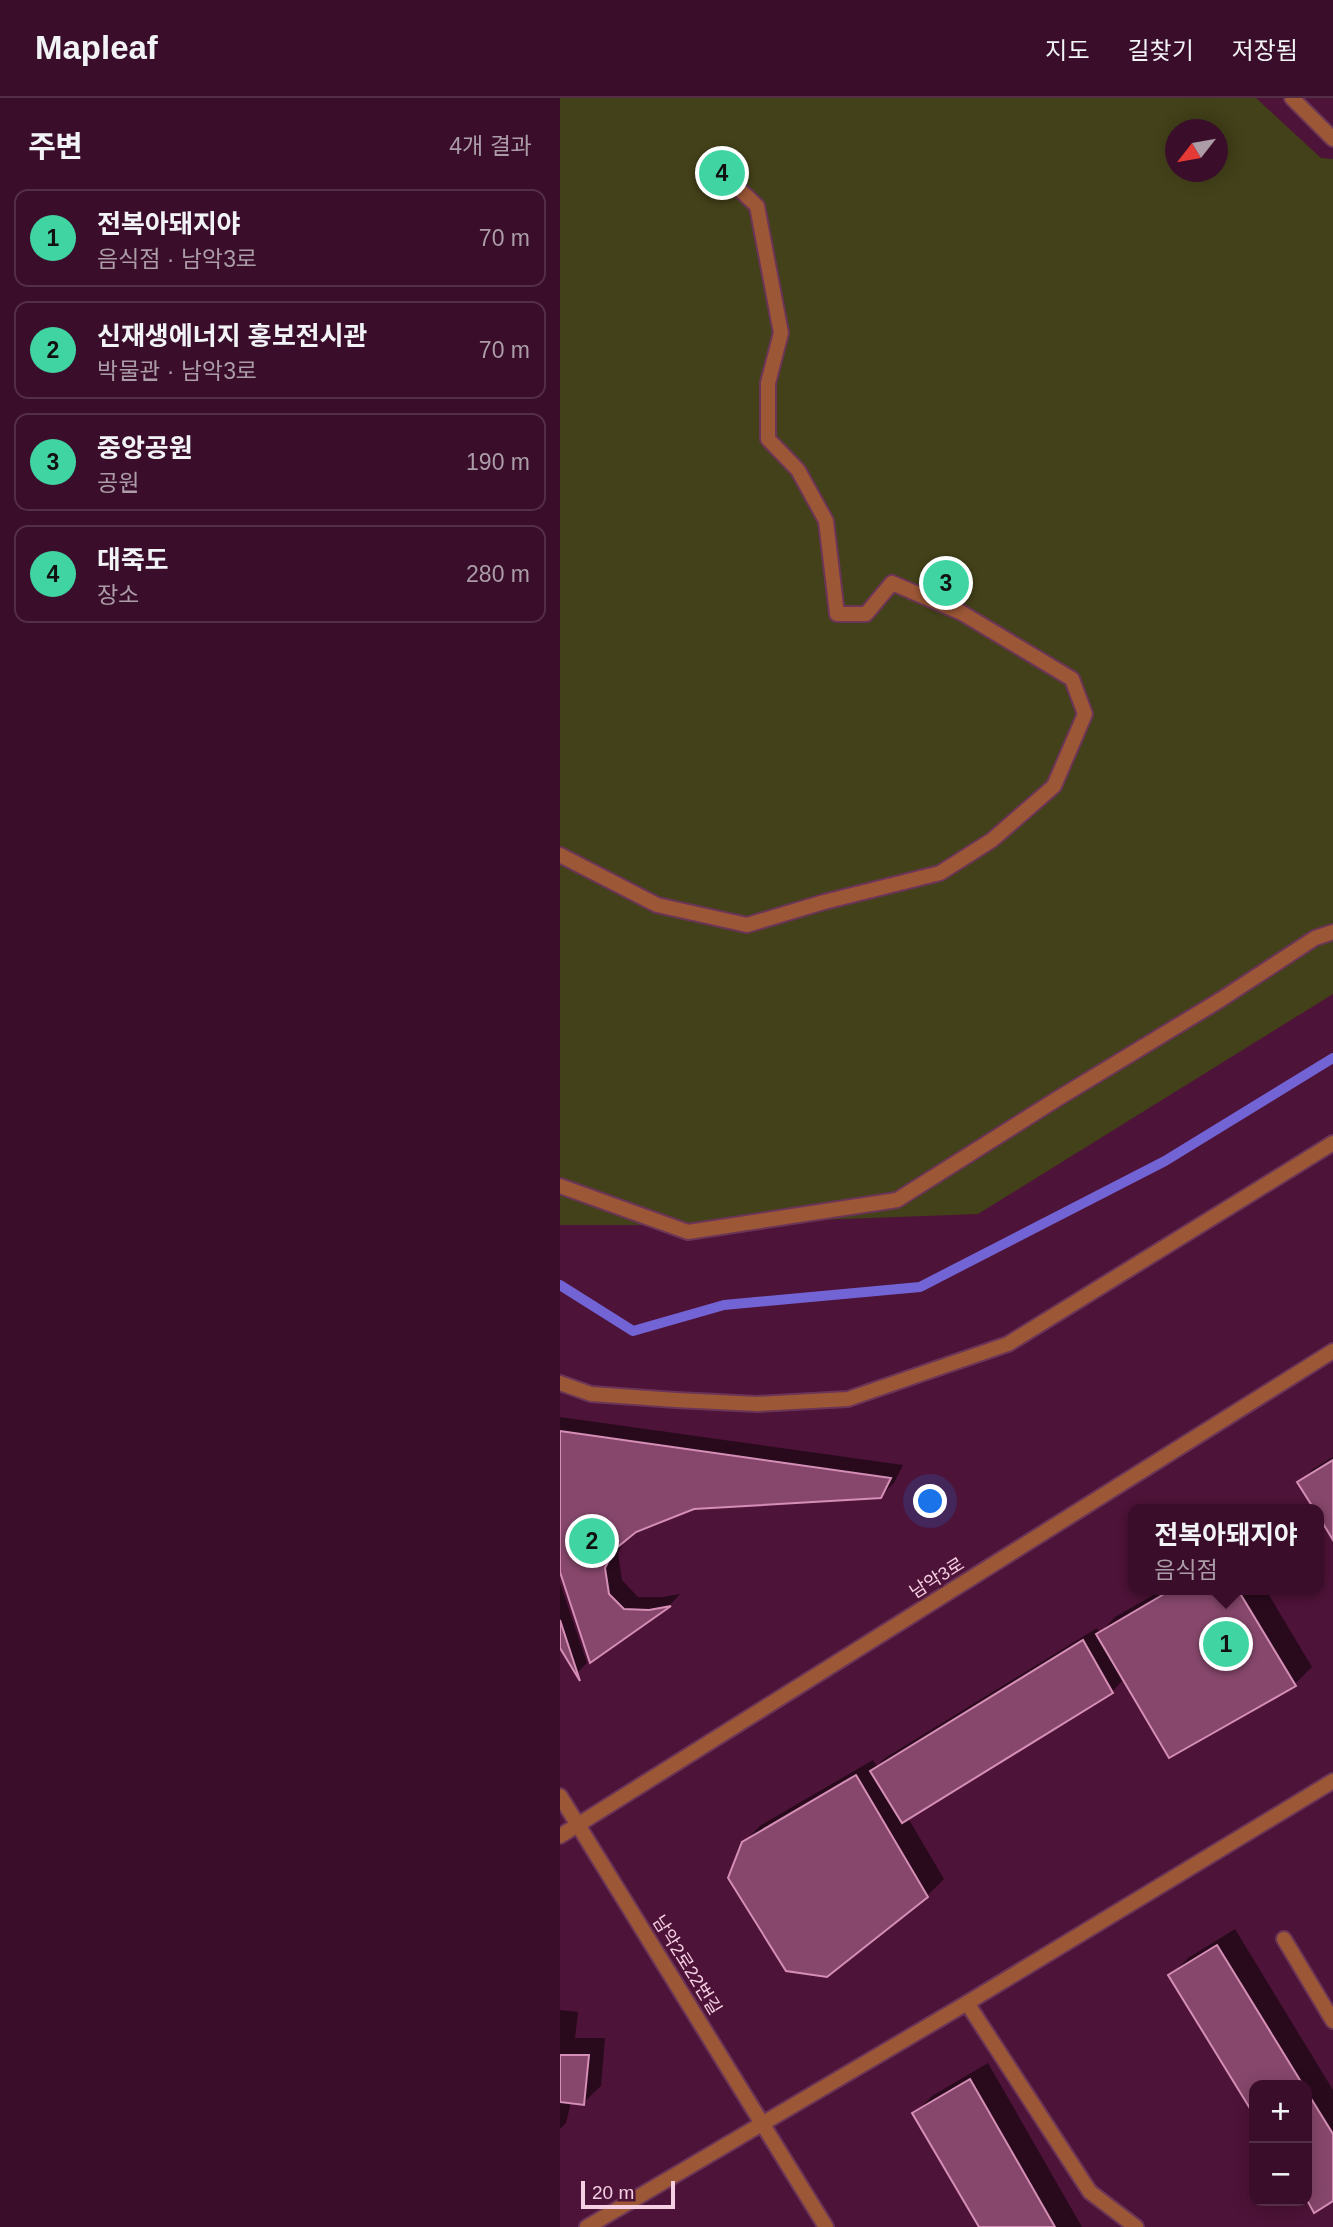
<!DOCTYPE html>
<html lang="ko">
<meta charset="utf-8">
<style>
body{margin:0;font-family:Helvetica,"Noto Sans KR",sans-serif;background:#451c36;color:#f1f3f6}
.controls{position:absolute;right:21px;bottom:21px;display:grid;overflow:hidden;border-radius:14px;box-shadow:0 4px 18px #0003}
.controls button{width:63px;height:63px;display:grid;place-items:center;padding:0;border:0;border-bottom:2px solid #542e47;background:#3a0e2a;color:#f1f3f6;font:35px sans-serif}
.compass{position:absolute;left:605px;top:21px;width:63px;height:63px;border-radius:50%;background:#3a0e2a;box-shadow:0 4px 18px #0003;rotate:239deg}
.scale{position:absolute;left:21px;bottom:18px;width:94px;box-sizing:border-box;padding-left:7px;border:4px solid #f5cfe2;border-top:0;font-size:19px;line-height:24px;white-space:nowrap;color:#f5cfe2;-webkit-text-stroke:5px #4e1338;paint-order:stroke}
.you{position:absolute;left:371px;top:1404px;width:24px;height:24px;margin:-18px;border:5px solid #fff;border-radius:50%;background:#1a73e8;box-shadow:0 0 0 10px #1a73e833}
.badge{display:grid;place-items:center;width:46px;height:46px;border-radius:50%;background:#40d4a2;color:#111;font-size:23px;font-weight:700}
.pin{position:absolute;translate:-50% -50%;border:4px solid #fff;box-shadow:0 2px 7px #0006}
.popup{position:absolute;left:568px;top:1406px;width:196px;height:91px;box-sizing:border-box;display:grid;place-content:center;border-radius:14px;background:#3a0e2a;filter:drop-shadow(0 2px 5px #0005);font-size:23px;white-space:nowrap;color:#ab9ca8}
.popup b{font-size:26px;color:#f1f3f6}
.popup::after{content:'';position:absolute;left:50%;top:100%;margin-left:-14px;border:14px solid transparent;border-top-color:#3a0e2a}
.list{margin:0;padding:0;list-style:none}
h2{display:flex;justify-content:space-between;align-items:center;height:91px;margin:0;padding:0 28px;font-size:30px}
h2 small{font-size:23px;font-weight:400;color:#ab9ca8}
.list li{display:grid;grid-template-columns:46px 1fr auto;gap:21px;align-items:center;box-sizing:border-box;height:98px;margin:0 14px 14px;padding:0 14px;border:2px solid #542e47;border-radius:14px}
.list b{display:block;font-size:26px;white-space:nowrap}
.list p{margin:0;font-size:23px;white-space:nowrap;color:#ab9ca8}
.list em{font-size:23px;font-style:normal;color:#ab9ca8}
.map{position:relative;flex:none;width:773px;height:2129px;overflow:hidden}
header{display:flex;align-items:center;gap:42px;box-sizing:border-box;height:98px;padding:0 35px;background:#3a0e2a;border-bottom:2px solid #542e47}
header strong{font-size:33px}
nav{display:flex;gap:38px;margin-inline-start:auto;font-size:24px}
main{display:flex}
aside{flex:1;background:#3a0e2a}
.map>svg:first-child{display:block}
.green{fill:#434119;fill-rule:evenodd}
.shadow{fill:#0007}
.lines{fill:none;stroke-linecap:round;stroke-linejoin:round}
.stream{stroke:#7364d5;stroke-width:10}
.building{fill:#87476c;stroke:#d58eb5;stroke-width:2}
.service-casing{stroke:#6c3557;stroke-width:18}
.pedestrian-casing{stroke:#6c3557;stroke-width:18}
.minor-casing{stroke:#6c3557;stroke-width:18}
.tertiary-casing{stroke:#6c3557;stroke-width:18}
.service{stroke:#9c5736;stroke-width:14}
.pedestrian{stroke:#9c5736;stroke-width:14}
.minor{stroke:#9c5736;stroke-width:14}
.tertiary{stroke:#9c5736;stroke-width:14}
.labels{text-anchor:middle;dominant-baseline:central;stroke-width:5;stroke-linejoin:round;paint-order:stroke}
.street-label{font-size:18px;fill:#f5cfe2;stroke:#4e1338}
</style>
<header>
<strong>Mapleaf</strong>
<nav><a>지도</a><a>길찾기</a><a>저장됨</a></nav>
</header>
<main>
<aside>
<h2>주변<small>4개 결과</small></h2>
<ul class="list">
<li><span class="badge">1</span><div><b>전복아돼지야</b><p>음식점 · 남악3로</p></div><em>70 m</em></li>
<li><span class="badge">2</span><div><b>신재생에너지 홍보전시관</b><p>박물관 · 남악3로</p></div><em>70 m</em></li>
<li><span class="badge">3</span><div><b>중앙공원</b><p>공원</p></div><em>190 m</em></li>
<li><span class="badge">4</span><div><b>대죽도</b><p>장소</p></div><em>280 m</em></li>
</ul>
</aside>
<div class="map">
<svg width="773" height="2129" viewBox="0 0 773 2129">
<rect width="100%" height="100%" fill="#4e1338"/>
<!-- green -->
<path class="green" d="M0 0H696L761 60 773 61V896L418 1116 124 1127H0ZM615 32H657V74H615Z"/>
<!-- shadow -->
<path class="shadow" d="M0 1319 343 1367 334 1385 321 1398 133 1410 75 1432 65 1441 58 1455 62 1482 78 1499H103L120 1496 110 1507 31 1563 0 1469Z
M773 1359V1439L759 1415V1411H756L740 1384 753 1371Z
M0 1485 27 1565 17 1575 0 1547Z
M602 1492H706L752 1569 735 1586 610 1658 564 1581 552 1594 348 1720 384 1781 367 1798 183 1745 201 1727 313 1662 317 1668 325 1660 537 1530 540 1535 555 1519Z
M675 1831 773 1992V2101L755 2112 747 2099V1987H694V2013L611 1877 628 1860Z
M0 1912 18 1914 15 1940H45L41 1988 23 2005 11 2004 6 2025 0 2031Z
M428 1965 522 2129H421L355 2015 372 1998Z"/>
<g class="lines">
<!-- stream -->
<path class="stream" d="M0 1187 73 1233 164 1207 360 1189 605 1063 773 960"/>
</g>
<!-- building -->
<path class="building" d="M0 1333 331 1380 321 1400 134 1411 76 1434 54 1452 45 1470 49 1496 64 1511 89 1512 111 1508 30 1565 0 1474Z
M773 1362V1442L759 1419V1411H754L737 1384Z
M611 1492H678L736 1588 609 1660 536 1536Z
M0 1522 20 1583 0 1550Z
M523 1542 553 1595 342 1725 310 1673Z
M296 1677 368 1799 267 1879 226 1873 168 1780 182 1744Z
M657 1847 743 1987H694V2017L608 1877Z
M0 1957H29L24 2007 0 2004Z
M410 1981 495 2129H419L352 2015Z
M747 1994 773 2036V2103L754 2115 747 2102Z"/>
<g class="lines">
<defs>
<path id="service" d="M724 1841 773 1923
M407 1905 530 2094 576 2129"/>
<path id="pedestrian" d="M732 0 773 41
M0 757 97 807 187 827 264 804 380 775 432 742 494 688 525 616 512 581 402 515 332 485 306 516H277L266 423 238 372 208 341V285L221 235 197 108 162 75
M0 1088 128 1134 337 1102 497 1001 660 902 755 840 773 834
M0 1285 31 1296 116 1302 197 1306 288 1301 448 1246 773 1045"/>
<path id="minor" d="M18 1727 266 2129
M27 2129 407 1905 773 1683"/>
<path id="tertiary" d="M0 1698 18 1727
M0 1738 773 1253"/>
</defs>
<!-- service casing -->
<use href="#service" class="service-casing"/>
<!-- pedestrian casing -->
<use href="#pedestrian" class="pedestrian-casing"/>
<!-- minor casing -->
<use href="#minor" class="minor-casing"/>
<!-- tertiary casing -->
<use href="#tertiary" class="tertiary-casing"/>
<!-- service -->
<use href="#service" class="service"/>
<!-- pedestrian -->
<use href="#pedestrian" class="pedestrian"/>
<!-- minor -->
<use href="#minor" class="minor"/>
<!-- tertiary -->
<use href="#tertiary" class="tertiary"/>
</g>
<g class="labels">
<!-- street labels -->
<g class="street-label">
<text transform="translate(377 1480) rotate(-32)">남악3로</text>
<text transform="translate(127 1867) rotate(58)">남악2로22번길</text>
</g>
</g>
</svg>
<div class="controls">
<button>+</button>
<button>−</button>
</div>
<svg class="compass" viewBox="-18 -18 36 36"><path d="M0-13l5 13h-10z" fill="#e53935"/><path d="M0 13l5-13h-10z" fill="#ab9ca8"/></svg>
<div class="scale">20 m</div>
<div class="you"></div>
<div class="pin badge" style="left:666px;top:1546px">1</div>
<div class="popup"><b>전복아돼지야</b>음식점</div>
<div class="pin badge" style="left:32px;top:1443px">2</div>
<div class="pin badge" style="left:386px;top:485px">3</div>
<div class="pin badge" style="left:162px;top:75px">4</div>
</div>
</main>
